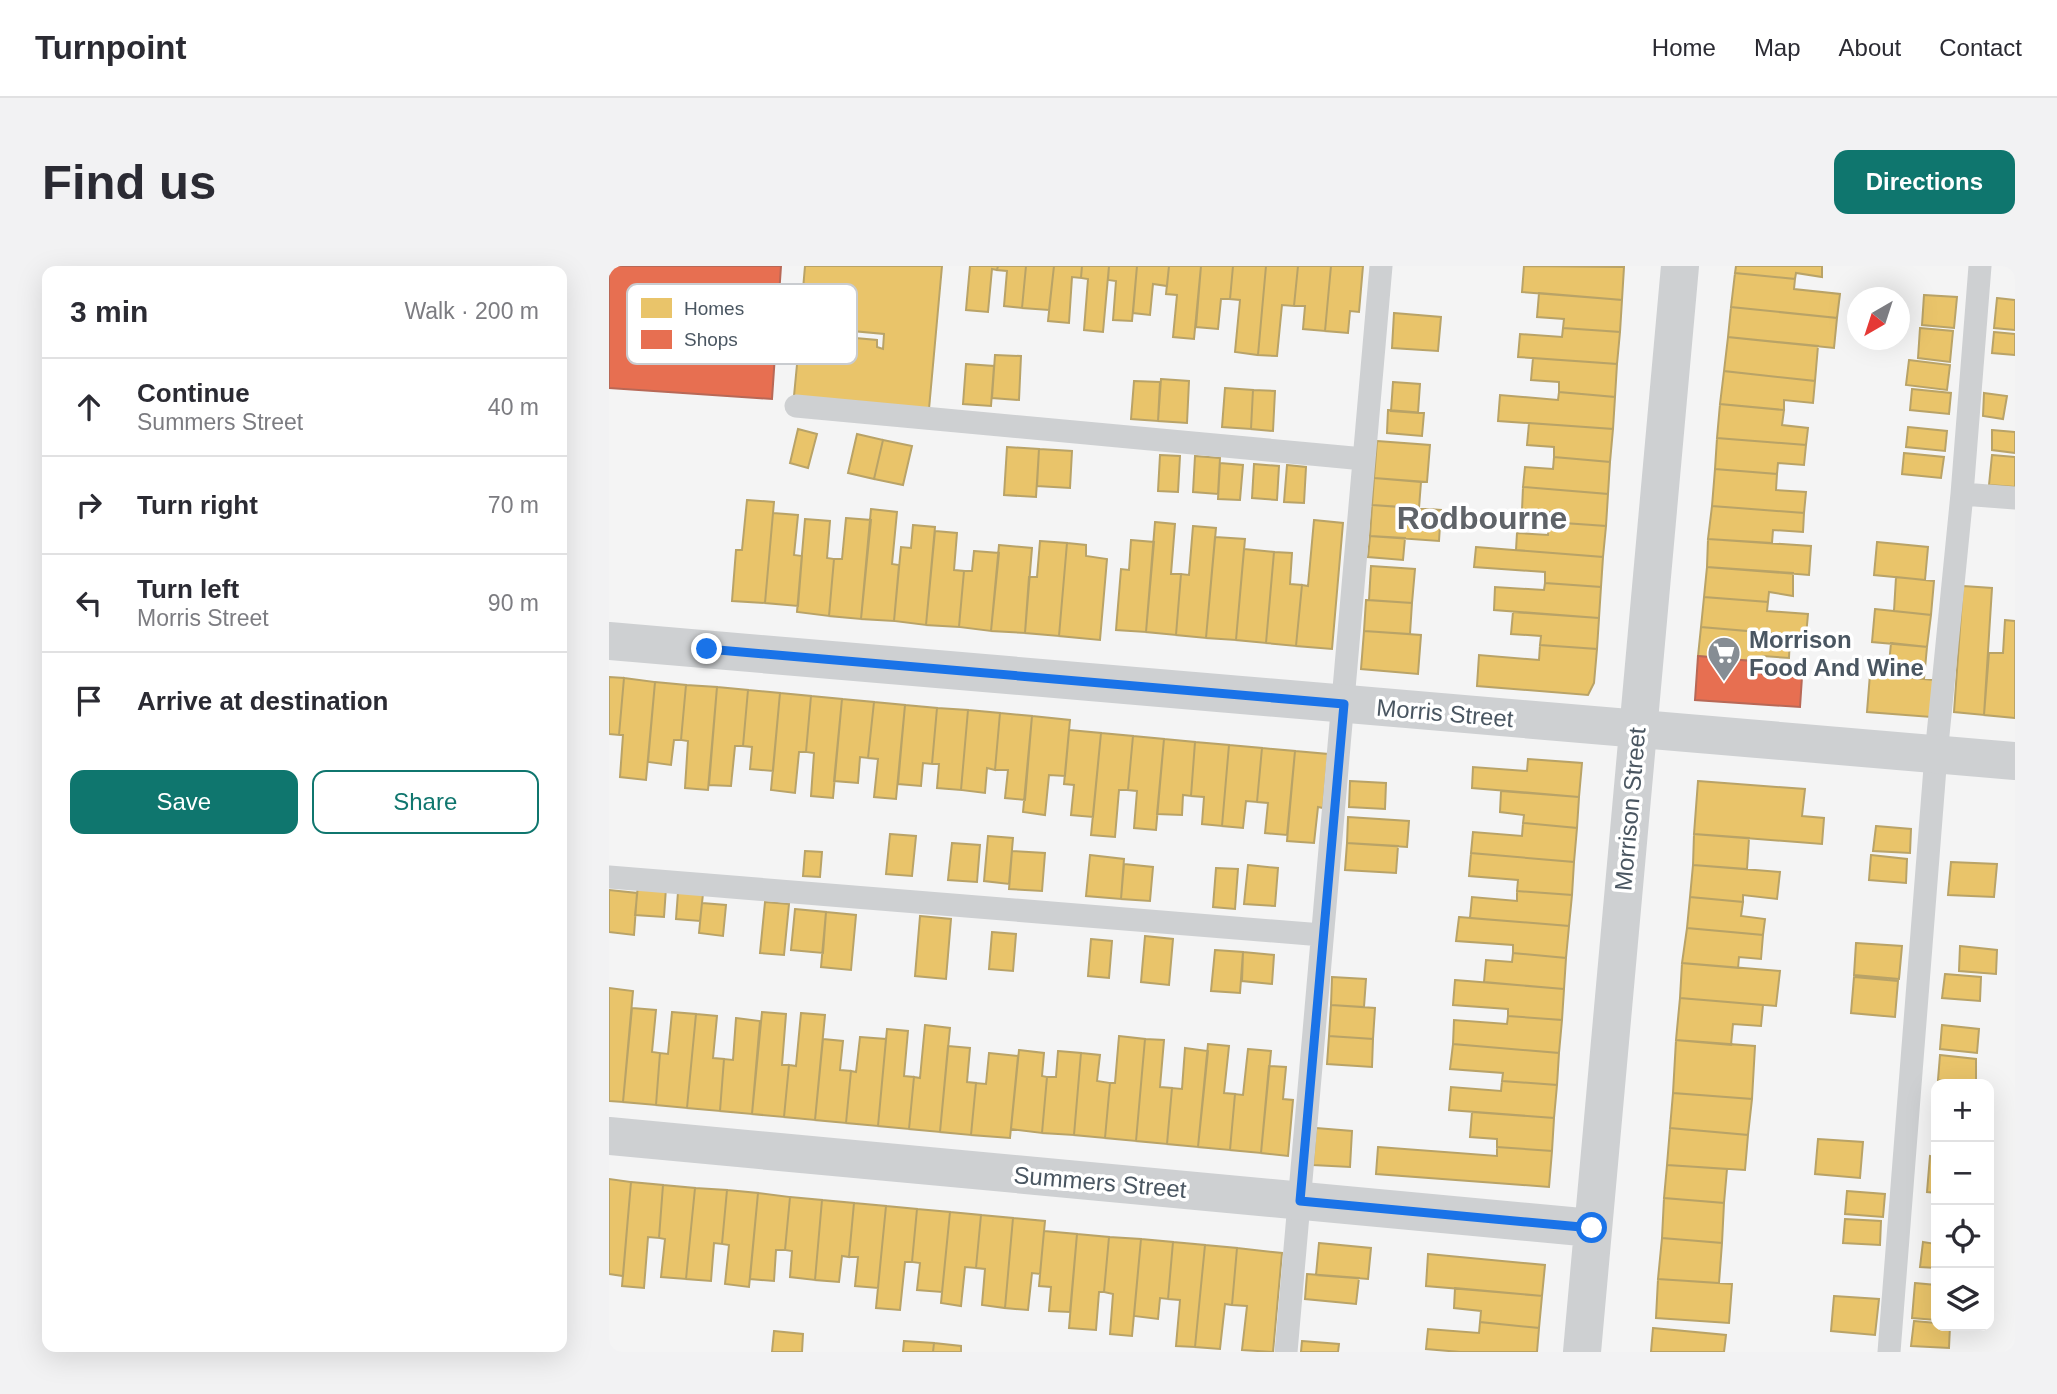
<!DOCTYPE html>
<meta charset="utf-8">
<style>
body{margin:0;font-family:Arial,sans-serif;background:#f2f2f3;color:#2b2b33}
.controls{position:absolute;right:21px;bottom:21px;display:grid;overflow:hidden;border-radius:14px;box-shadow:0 7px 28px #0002}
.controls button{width:63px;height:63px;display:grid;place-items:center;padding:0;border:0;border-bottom:2px solid #e1e1e2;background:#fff;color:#2b2b33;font:35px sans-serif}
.compass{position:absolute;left:1238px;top:21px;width:63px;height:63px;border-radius:50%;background:#fff;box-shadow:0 7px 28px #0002;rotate:219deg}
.stop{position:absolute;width:21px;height:21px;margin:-16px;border:5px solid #1a73e8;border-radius:50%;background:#fff}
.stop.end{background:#1a73e8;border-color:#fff;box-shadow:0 2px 7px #0008}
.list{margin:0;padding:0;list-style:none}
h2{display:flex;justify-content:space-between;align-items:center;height:91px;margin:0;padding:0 28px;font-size:30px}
h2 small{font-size:23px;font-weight:400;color:#7c7c81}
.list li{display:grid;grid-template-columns:46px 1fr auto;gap:21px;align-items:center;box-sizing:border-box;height:98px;padding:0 28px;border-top:2px solid #e1e1e2}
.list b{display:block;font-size:26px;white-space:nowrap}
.list p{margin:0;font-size:23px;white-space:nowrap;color:#7c7c81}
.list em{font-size:23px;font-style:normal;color:#7c7c81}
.actions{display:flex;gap:14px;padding:21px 28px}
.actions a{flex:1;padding:16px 0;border:2px solid #0f766e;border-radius:14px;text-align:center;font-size:24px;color:#0f766e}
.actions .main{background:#0f766e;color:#fff}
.icon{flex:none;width:38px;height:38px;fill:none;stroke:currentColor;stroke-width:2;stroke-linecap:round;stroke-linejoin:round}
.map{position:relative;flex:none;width:1406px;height:1086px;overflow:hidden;border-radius:14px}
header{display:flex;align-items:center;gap:42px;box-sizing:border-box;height:98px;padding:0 35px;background:#fff;border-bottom:2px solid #e1e1e2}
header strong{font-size:33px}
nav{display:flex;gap:38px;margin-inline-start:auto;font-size:24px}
.intro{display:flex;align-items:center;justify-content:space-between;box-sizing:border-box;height:168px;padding:0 42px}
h1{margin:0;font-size:49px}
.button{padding:18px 32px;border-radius:14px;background:#0f766e;color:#fff;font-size:24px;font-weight:700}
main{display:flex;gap:42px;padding:0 42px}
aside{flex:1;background:#fff;border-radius:14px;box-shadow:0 7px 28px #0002}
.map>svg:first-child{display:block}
.homes{fill:#e9c46a;stroke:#b9a367;stroke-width:2}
.shops{fill:#e76f51;stroke:#b86856;stroke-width:2}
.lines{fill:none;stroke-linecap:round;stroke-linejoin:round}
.lane{stroke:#ced0d2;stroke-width:23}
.street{stroke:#ced0d2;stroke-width:38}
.route{stroke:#1a73e8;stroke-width:9}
.labels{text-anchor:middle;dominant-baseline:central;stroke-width:7;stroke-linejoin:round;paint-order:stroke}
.poi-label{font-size:24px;font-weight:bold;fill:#4a5661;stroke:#fff;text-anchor:start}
.street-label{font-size:24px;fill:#4a5661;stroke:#fff}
.district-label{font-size:32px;font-weight:bold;fill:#5f6368;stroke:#fff}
.key{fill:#fff;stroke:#c9ccd0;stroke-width:2}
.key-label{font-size:19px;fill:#4a5661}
</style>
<header>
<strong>Turnpoint</strong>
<nav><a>Home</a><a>Map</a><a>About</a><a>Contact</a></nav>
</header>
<div class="intro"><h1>Find us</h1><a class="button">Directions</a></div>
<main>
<aside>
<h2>3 min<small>Walk · 200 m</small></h2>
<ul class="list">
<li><svg class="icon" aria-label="ahead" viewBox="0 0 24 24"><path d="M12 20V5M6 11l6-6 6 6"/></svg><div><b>Continue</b><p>Summers Street</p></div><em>40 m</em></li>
<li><svg class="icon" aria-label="right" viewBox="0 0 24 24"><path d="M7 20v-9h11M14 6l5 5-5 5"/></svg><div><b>Turn right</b></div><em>70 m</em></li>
<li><svg class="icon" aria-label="left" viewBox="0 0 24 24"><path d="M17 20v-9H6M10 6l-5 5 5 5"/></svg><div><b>Turn left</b><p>Morris Street</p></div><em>90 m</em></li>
<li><svg class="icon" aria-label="arrive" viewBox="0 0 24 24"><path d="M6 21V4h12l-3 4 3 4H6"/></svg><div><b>Arrive at destination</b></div></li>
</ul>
<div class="actions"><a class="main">Save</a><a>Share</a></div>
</aside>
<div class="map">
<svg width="1406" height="1086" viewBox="0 0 1406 1086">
<rect width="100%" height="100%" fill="#f4f4f4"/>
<!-- homes -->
<path class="homes" d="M196 0H333L320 143 185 130 191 67 268 74V81L274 83 275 68 211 62 213 37 193 35Z
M361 0H389L388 4 383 3 379 46 357 44Z
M389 0H417L413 42 395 40 398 5 388 4Z
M417 0H445L440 44 413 42Z
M445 0H473L472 12 463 11 460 57 439 55Z
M473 0H500L494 66 475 64 479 13 472 12Z
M500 0H528L523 55 504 54 507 15 499 14Z
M528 0H560L558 20 544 18 541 49 524 47Z
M560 0H592L585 73 564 71 568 29 557 28Z
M592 0H624L621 33H612L609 63 587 61Z
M624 0H657L649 89 626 86 631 34 621 33Z
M657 0H689L685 40 673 39 668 90 649 89Z
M689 0H722L716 65 694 63 696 40H685Z
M722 0H754L750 46 741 45 739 67 716 65Z
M915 0 1015 1 1013 34 913 26Z
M1127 0H1213V11L1187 7 1186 13 1126 7Z
M1126 7 1186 13 1185 23 1231 28 1228 52 1122 41Z
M930 27 1013 34 1011 66 954 62 955 53 928 51Z
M1315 29 1348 31 1345 62 1313 59Z
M1388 32 1406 34V64L1385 62Z
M1122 41 1228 52 1225 82 1119 71Z
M785 47 832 51 829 85 783 82Z
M954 62 1011 66 1008 98 909 91 911 68 953 71Z
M1311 62 1344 65 1341 96 1309 92Z
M1385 66 1406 68V89L1383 87Z
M1119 71 1209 80 1206 115 1115 105Z
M386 89 412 90 410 134 383 132Z
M924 92 1008 98 1006 131 950 126V116L922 114Z
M1300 94 1341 99 1338 124 1297 119Z
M357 98 385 100 382 140 354 138Z
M1115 105 1206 115 1204 137 1175 134V144L1111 138Z
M552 113 580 115 578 157 549 155Z
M525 115 551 116 549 155 522 153Z
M784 116 811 118 809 147 782 145Z
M616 122 644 124 642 163 613 161Z
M1303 123 1342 127 1340 148 1301 144Z
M644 124 666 125 664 165 642 163Z
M950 126 1006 131 1004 163 889 155 891 129 949 134Z
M1375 127 1398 130 1394 153 1374 150Z
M1111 138 1175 144 1173 159 1199 162 1197 179 1108 172Z
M779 144 815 147 813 170 778 167Z
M920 157 1004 163 1001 196 945 191V181L918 179Z
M1299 161 1338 165 1336 185 1297 181Z
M189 163 208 168 199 202 181 197Z
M1383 164 1406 166V187L1383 184Z
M248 168 274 174 265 213 239 207Z
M1108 172 1197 179 1195 199 1169 197 1168 208 1106 203Z
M274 174 303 180 294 219 265 213Z
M768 175 821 179 818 216 765 212Z
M398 181 430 183 427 231 395 229Z
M430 183 463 185 461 222 428 220Z
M1295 187 1335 191 1332 212 1293 208Z
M551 189 571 190 569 226 549 225Z
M1383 189 1406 191V221L1380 219Z
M586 190 611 192 609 228 584 226Z
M945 191 1001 196 999 228 914 221 916 201 944 203Z
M611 197 634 199 631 234 609 233Z
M645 198 670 200 668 234 643 232Z
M678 199 697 201 695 237 675 236Z
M1106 203 1168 208 1167 224 1197 226 1195 247 1103 240Z
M765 212 812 216 810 242 763 239Z
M914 221 999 228 997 260 940 256 941 246 913 244Z
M138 234 165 236 156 337 123 335 127 284H133Z
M763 239 832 244 830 275 761 270Z
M1103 240 1195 247 1194 266 1164 264 1163 277 1099 273Z
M262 243 288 246 283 298 290 299 285 355 252 353Z
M164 247 189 249 185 289 193 290 189 340 156 337Z
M237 252 262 254 252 353 220 350 225 293H233Z
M196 253 221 255 218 292 225 293 220 350 188 346Z
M705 254 734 257 723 383 687 380 693 319 699 320Z
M546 256 566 258 562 308H572L567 369 537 366Z
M940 256 997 260 994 291 907 284 908 267 939 269Z
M304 259 326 261 317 359 285 355 292 281 302 282Z
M584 260 607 262 597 372 567 369 572 308 580 309Z
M326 265 348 267 345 304 355 305 350 361 317 359Z
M761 270 796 272 794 294 759 291Z
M606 271 636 273 627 374 597 372Z
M1099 273 1202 280 1200 309 1098 301Z
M522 274 545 276 537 366 507 364 512 303 520 304Z
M431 275 458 277 450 370 416 367 420 311H428Z
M1268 276 1319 281 1316 314 1265 309Z
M458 277 477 279V290L498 293 491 374 450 370Z
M390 279 423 282 416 367 382 365Z
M867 281 994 291 992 321 936 317V306L865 301Z
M635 283 665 286 657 377 627 374Z
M365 285 390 287 382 365 350 361 355 305H363Z
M665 286 683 287 681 318 693 319 687 380 657 377Z
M762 300 806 303 803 337 760 334Z
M1098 301 1184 307V330L1160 326 1159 336 1095 331Z
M1287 311 1325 315 1322 349 1285 345Z
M936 317 992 321 990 352 885 344 886 321 935 324Z
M1354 320 1383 322 1375 449 1345 446Z
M1095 331 1159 336 1158 345 1199 348 1197 370 1092 361Z
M757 334 803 337 801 368 755 365Z
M1266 343 1322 349 1318 381 1263 376Z
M904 346 990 352 988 383 931 379 932 370 902 368Z
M1396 354 1406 355V452L1375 449 1380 387H1394Z
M1092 361 1181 369 1180 392 1154 390 1153 396 1089 390Z
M755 365 812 369 809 408 752 403Z
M1282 377 1318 381 1315 413 1279 409Z
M931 379 988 383 985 417 979 429 868 420 870 389 930 394Z
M1261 408 1325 414 1322 451 1258 446Z
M0 411 15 412 10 469 0 468Z
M15 412 46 416 37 514 11 511 14 469H10Z
M46 416 77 419 72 474H65L62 499 39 496Z
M77 419 108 421 99 524 76 522 79 475 72 474Z
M108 421 139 424 134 480H126L122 520 100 519Z
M139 424 171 427 164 505 141 503 143 481 134 480Z
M171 427 202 430 197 486H190L186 527 162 524Z
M202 430 233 433 224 532 202 530 205 487 197 486Z
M233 433 265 436 259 492 251 491 249 517 225 515Z
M265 436 296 439 287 533 265 531 269 493 259 492Z
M296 439 328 442 323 498 314 497 312 520 289 518Z
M328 442 359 444 352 524 328 522 330 498H323Z
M359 444 391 447 386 504 378 502 376 527 352 524Z
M391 447 423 450 416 534 396 532 399 504H386Z
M423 450 461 454 456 510 440 509 436 549 414 546Z
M460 464 492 467 484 551 462 549 465 519 455 518Z
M492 467 524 470 519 524H510L506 571 482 569Z
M524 470 555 473 547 564 525 562 528 525 519 524Z
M555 473 586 476 582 530 574 529 573 549 548 548Z
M586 476 620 479 613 560 593 558 595 531 582 530Z
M620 479 653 482 648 536 637 535 634 562 613 560Z
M653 482 686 485 678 569 656 567 659 537 648 536Z
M686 485 719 488 714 542 709 541 705 577 678 575Z
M919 493 973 497 970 531 863 522 864 501 918 505Z
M741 515 777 517 776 543 740 541Z
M1089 515 1196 523 1193 550 1215 552 1213 578 1085 568Z
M892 525 970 531 968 562 914 557 915 549 891 546Z
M739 551 800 555 798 581 738 577Z
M914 557 968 562 965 596 862 587 864 566 913 570Z
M1267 560 1302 563 1301 587 1264 585Z
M281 568 307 570 303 610 277 608Z
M1085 568 1140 572 1138 603 1084 599Z
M379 570 404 572 400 618 375 615Z
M343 577 371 579 368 616 339 614Z
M738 577 789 580 787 607 736 604Z
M196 585 213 586 211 611 194 610Z
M403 585 436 587 433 625 400 623Z
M862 587 965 596 963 629 908 625 909 614 860 610Z
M481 589 515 593 512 633 477 630Z
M1262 589 1298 593 1297 617 1260 614Z
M1342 596 1388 598 1385 631 1339 629Z
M515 598 544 601 541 635 512 633Z
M639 599 669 602 666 640 635 638Z
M1084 599 1171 606 1168 633 1134 629V636L1081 631Z
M607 602 629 603 626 643 604 641Z
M29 620 57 622 55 651 26 649Z
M0 624 28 627 25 669 0 666Z
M908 625 963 629 960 660 861 652 863 631 908 635Z
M69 626 94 628 91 655 67 653Z
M1081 631 1134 636 1132 650 1156 653 1154 669 1078 662Z
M156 636 180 638 175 689 151 687Z
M93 637 117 639 114 670 90 667Z
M186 643 217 646 214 687 182 684Z
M217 646 247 649 242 704 212 701Z
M311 650 342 653 337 713 306 710Z
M850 651 960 660 957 692 904 687V679L847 675Z
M1078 662 1154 669 1152 693 1130 691 1129 702 1073 697Z
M383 666 407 668 404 705 380 703Z
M536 670 564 673 560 719 532 716Z
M482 673 503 675 500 712 479 710Z
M1247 677 1293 680 1290 713 1245 709Z
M1351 680 1388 684 1387 708 1350 705Z
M606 684 634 686 631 727 602 725Z
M634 686 665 689 663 718 633 715Z
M904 687 957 692 955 723 875 716 877 694 903 696Z
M1073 697 1171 705 1167 740 1071 732Z
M1336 708 1372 711 1371 735 1333 732Z
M723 711 757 713 755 741 722 739Z
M1245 711 1289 715 1286 751 1242 747Z
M846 714 955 723 953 754 899 750V743L844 739Z
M0 722 24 725 14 836 0 835Z
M1071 732 1154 739 1152 760 1124 758 1122 779 1067 774Z
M722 739 766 742 764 773 720 770Z
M23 742 47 744 43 786 51 787 47 839 14 836Z
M63 746 87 748 78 842 47 839 51 787 59 788Z
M153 746 177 748 173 799H180L175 851 143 848Z
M192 747 216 749 206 854 175 851 180 799 187 800Z
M87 748 108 750 104 792 115 793 111 845 78 842Z
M899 750 953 754 950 787 844 778 845 754 898 758Z
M127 752 151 755 143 848 111 845 115 793 124 794Z
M316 759 341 762 331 866 300 863 305 811 311 812Z
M1333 759 1370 763 1368 787 1331 783Z
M278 763 299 765 295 810 305 811 300 863 269 860Z
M510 770 536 773 527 875 496 872 501 817H506Z
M720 770 764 773 763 801 718 798Z
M251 771 277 773 269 860 237 857 242 805 247 806Z
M214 773 234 775 231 804 242 805 237 857 206 854Z
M536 773 555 774 551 821 563 822 558 878 527 875Z
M1067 774 1146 780 1143 833 1064 827Z
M599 778 620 780 615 827 626 828 621 884 589 881Z
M844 778 950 787 948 819 893 815 894 807 841 803Z
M339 780 361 782 358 816 367 817 362 869 331 866Z
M576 782 599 785 589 881 558 878 563 822 573 823Z
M639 783 662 785 652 887 621 884 626 828 634 829Z
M410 784 435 787 433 810 438 811 433 867 402 863Z
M449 785 472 787 465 869 433 867 438 811H447Z
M380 787 409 790 401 872 362 869 367 817 377 818Z
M472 787 491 789 488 815 501 817 496 872 465 869Z
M1331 789 1367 793V816L1329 814Z
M660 800 677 801 674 833 684 834 679 890 652 887Z
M893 815 948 819 945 852 840 844 842 821 892 825Z
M1064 827 1143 833 1139 869 1061 862Z
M863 846 945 852 943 885 888 881V873L861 871Z
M707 862 743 865 741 901 704 899Z
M1061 862 1139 869 1136 904 1058 899Z
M1209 873 1254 876 1251 912 1206 908Z
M769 881 888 890V881L943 885 940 921 767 908Z
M1321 890 1327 891V927L1318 926Z
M1058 899 1118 903 1115 937 1055 932Z
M0 913 22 916 14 1010 0 1008Z
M22 916 54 919 50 972 39 971 35 1022 13 1020Z
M54 919 86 922 77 1013 52 1011 56 973 50 972Z
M86 922 118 924 113 978 105 977 102 1015 77 1013Z
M118 924 149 927 140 1021 116 1018 120 979 113 978Z
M1238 925 1276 928 1274 951 1236 948Z
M149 927 181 931 176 984H167L165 1015 141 1013Z
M181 931 213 934 206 1014 181 1011 183 985 176 984Z
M1055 932 1115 937 1113 977 1053 972Z
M213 934 245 937 240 991 233 990 230 1016 206 1014Z
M245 937 277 940 269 1022 246 1020 249 991H240Z
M277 940 308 943 303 996H296L291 1044 267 1042Z
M308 943 341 946 333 1026 308 1024 311 997 303 996Z
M341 946 372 949 367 1002 356 1001 352 1040 332 1037Z
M372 949 404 952 396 1042 373 1039 376 1003 367 1002Z
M404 952 436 955 431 1008 423 1007 419 1044 396 1042Z
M1236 953 1272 955 1271 979 1234 977Z
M435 965 468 968 461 1046 440 1045 442 1021 430 1020Z
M468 968 500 971 495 1026H490L487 1064 460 1062Z
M500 971 532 973 523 1070 501 1068 504 1028 495 1026Z
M1053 972 1113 977 1110 1017 1049 1013Z
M532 973 564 976 559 1033 551 1032 549 1053 525 1050Z
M564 976 596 979 586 1081 567 1080 571 1034 559 1033Z
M1314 976 1327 978V1002L1311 1001Z
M710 977 762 982 759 1013 707 1009Z
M596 979 628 982 623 1039 616 1038 611 1083 586 1081Z
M628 982 673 987 664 1086 633 1084 638 1040 623 1039Z
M819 988 936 999 933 1030 817 1020Z
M698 1008 750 1012 747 1038 696 1033Z
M1049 1013 1123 1018 1120 1057 1047 1052Z
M1306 1017 1327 1019V1054L1303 1052Z
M846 1022 933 1030 930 1062 871 1056 872 1045 845 1042Z
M1225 1030 1270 1033 1266 1069 1222 1065Z
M1305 1055 1327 1057V1060H1341L1340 1082 1302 1080Z
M871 1056 930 1062 928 1086H851L817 1083 819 1063 870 1067Z
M1044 1062 1117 1069 1115 1086H1042Z
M165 1065 194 1068 193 1086H163Z
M295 1075 325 1077 324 1086H294Z
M693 1075 730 1078 729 1086H692Z
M325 1077 352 1080V1086H324Z"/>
<!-- shops -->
<path class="shops" d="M0 0H172L163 133 0 122Z
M1089 390 1153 396V408L1193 411 1191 441 1086 434Z"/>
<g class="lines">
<!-- lane -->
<path class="lane" d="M187 140 755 193
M1353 228 1406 232
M0 611 713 669
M677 1086 772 0
M1280 1086 1327 489 1353 228 1371 0"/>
<!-- street -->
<path class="street" d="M0 375 1406 495
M0 870 983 962
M973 1086 1071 0"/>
</g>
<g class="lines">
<!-- route -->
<path class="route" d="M98 383 735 438 691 935 983 962"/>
</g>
<!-- icons -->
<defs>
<symbol id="supermarket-pin" viewBox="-11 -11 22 30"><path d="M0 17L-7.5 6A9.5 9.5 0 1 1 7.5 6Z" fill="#868d94" stroke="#fff"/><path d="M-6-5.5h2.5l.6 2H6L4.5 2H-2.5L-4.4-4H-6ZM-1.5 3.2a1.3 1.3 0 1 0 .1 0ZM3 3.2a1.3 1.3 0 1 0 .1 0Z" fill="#fff"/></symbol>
</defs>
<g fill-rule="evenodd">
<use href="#supermarket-pin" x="1096" y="368" width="38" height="52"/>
</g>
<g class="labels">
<!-- poi labels -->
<g class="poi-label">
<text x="1140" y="373">Morrison<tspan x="1140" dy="28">Food And Wine</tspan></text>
</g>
<!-- street labels -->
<g class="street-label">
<text transform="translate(836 447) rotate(5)">Morris Street</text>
<text transform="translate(1021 543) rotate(-85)">Morrison Street</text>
<text transform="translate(491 916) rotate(5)">Summers Street</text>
</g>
<!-- district labels -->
<g class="district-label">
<text x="873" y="252">Rodbourne</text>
</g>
</g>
<!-- legend -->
<rect x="18" y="18" width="230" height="80" rx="10" class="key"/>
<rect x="32" y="32" width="31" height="20" fill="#e9c46a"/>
<rect x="32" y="64" width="31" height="19" fill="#e76f51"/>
<g class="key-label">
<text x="75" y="49">Homes</text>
<text x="75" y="80">Shops</text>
</g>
</svg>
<div class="controls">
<button>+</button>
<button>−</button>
<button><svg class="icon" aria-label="locate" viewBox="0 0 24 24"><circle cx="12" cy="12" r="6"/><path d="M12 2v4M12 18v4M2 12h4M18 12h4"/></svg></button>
<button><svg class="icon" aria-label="layers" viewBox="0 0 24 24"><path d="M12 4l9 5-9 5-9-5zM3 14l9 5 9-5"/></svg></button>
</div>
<svg class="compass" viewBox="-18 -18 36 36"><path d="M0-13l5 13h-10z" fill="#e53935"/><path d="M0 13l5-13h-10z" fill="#7c7c81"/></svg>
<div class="stop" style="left:983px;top:962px"></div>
<div class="stop end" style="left:98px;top:383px"></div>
</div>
</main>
